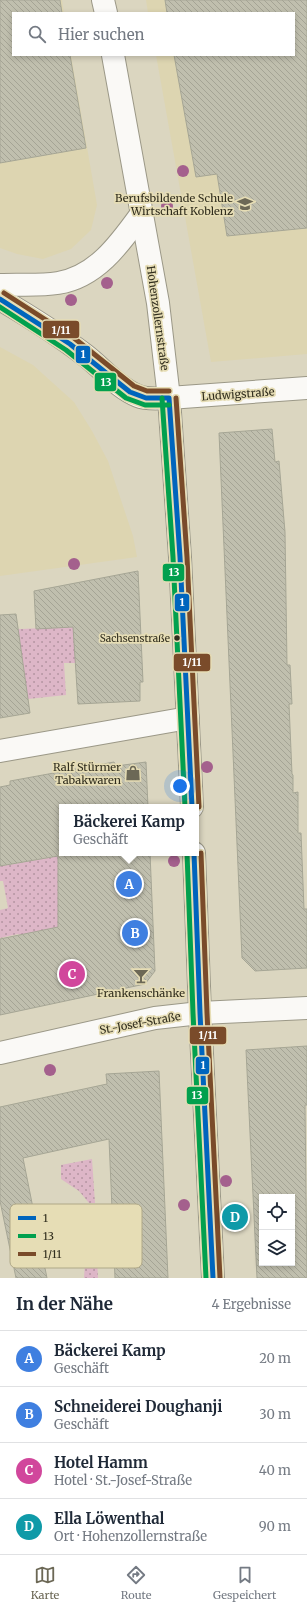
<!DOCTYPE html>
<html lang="de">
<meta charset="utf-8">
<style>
body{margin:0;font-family:Merriweather,serif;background:#f6f6f7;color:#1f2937}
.controls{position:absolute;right:12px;bottom:12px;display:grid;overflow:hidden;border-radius:0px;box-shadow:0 2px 6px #0003}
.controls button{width:36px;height:36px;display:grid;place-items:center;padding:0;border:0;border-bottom:1px solid #e0e1e3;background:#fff;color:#1f2937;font:20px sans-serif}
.you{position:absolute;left:180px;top:786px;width:14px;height:14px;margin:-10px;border:3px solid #fff;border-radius:50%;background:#1a73e8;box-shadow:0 0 0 6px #1a73e833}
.badge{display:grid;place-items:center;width:26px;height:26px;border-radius:50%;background:#6c6856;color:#fff;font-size:13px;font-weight:700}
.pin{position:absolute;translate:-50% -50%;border:2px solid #fff;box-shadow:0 1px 4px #0006}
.popup{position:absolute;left:59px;top:804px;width:140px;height:52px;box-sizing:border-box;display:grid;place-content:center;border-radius:0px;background:#fff;filter:drop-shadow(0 1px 3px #0005);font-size:13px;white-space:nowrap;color:#747a83}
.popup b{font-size:15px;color:#1f2937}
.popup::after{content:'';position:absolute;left:50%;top:100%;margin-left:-8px;border:8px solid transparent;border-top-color:#fff}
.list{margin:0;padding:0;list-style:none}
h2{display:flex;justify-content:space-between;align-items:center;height:52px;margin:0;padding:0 16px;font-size:17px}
h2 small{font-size:13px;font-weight:400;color:#747a83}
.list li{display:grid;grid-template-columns:26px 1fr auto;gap:12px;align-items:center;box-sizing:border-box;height:56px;padding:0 16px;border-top:1px solid #e0e1e3}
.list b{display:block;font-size:15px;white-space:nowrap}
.list p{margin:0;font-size:13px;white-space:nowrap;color:#747a83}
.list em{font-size:13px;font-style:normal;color:#747a83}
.icon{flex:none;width:22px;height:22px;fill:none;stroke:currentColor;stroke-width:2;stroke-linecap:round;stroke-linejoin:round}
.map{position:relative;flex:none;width:307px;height:1278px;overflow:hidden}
.search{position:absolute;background:#fff;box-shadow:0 2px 6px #0003;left:12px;right:12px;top:12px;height:44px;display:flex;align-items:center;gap:10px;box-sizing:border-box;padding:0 14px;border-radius:0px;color:#747a83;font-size:15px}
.sheet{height:276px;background:#fff}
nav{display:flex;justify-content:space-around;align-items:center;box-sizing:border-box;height:56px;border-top:1px solid #e0e1e3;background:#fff;font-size:11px;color:#747a83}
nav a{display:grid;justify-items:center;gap:2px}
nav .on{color:#6c6856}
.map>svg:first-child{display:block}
.built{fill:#ddd5b1}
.grass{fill:url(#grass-dots)}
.building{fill:url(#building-back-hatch);stroke:#a6a695;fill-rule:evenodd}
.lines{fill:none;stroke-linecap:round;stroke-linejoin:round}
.minor-casing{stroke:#9b9887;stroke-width:24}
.tertiary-casing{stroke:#9b9887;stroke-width:24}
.minor{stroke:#faf9f6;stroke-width:22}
.tertiary{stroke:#faf9f6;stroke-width:22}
.bus-1-casing{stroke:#e6ddb5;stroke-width:8}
.bus-2-casing{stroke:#e6ddb5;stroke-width:8}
.bus-3-casing{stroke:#e6ddb5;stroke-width:8}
.bus-1{stroke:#0065bd;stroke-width:5}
.bus-2{stroke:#02a04e;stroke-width:5}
.bus-3{stroke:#7a4b2a;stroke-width:5}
.tree{fill:#a4608d}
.bus-dot{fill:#302d1d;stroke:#e6ddb5;stroke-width:1.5}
.labels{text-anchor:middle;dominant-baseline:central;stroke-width:3.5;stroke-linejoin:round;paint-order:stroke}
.bus-label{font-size:10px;fill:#302d1d;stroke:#e6ddb5;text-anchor:end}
.poi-label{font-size:11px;fill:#302d1d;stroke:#e6ddb5;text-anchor:end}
.street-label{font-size:11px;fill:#302d1d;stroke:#e6ddb5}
.key{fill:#e6ddb5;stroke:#afa887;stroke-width:1}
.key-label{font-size:11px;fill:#302d1d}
.line-badge{stroke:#e6ddb5;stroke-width:1.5}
.badge-label{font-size:11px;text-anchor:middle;font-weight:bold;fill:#fff}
</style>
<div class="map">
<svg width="307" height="1278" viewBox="0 0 307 1278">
<defs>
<pattern id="grass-dots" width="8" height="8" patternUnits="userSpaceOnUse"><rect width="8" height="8" fill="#ddb6c7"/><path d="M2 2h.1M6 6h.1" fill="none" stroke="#b494a1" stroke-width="1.8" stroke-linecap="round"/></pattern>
<pattern id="building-back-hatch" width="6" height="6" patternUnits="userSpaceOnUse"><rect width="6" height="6" fill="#c0bfae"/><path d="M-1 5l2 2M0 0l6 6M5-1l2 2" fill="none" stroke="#a5a495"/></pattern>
</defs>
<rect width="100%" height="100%" fill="#dbd6c0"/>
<!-- built -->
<path class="built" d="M0 0H62L64 13H13V55H71L97 205 91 230 71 249 43 259 17 254 0 248Z
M146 0H307V354L211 362 156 55H294V13H148Z
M0 347 33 365 74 402 92 431 108 461 133 536 137 557 0 576Z"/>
<!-- grass -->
<path class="grass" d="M108 614 82 663H64L66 695 28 699 0 630 43 628Z
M58 856 60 935 23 937 18 934 0 938V910L8 908 3 881H0V858L2 866Z
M92 1159 95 1203H89L79 1191 61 1179V1165Z
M93 1239H96L98 1278H84L85 1262Z"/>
<!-- building -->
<path class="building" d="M0 0H60L62 13H13V55H70L86 148 0 163Z
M165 0H307V228L227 236 217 174 196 177 174 55H294V13H167Z
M272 429 275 462 279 461 285 532 287 665H290L292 704H289L292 774 293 775V793L298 792V833H301L304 909H307V968L255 971 242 958 219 433Z
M138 571 143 682H140V701L78 704 73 627 36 629 34 591Z
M16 614 30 713 0 718V615Z
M114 762 116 766 146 762 148 807H62V853H150L155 971 145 984 0 1015V939L58 927V856L0 866V787L10 785V781Z
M307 1046V1105H305L307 1278H257L246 1050ZM262 1197H292V1263H262Z
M159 1071 168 1278H115L109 1139 23 1158 47 1278H16L0 1201V1107L107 1084 106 1074Z"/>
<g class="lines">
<defs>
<path id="minor" d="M0 285C19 284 39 286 58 283 97 277 121 242 142 213
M0 299C29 316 58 334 85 355 102 368 118 388 138 396 148 400 159 398 169 398L307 388
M0 751 188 718
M0 1053 155 1018 200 1013 307 1008"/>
<path id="tertiary" d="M103 0 106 13
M113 55 158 303 169 398 180 557 192 807
M194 853 200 1013 213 1278"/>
</defs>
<!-- minor casing -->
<use href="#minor" class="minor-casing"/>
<!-- tertiary casing -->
<use href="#tertiary" class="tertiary-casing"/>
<!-- minor -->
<use href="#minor" class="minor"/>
<!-- tertiary -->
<use href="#tertiary" class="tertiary"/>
<defs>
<path id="bus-1" d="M0 299 70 344 130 392 146 398H169
M169 398 180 557 192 807
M194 853 200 1013 213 1278"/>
<path id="bus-2" d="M0 307 66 350 126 398 145 405H169
M162 398 173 557 185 807
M187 853 193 1013 206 1278"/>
<path id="bus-3" d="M4 293 74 338 134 386 147 391H169
M176 398 187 557 199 807
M201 853 207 1013 220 1278"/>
</defs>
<!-- bus-1 casing -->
<use href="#bus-1" class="bus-1-casing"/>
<!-- bus-2 casing -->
<use href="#bus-2" class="bus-2-casing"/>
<!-- bus-3 casing -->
<use href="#bus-3" class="bus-3-casing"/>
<!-- bus-1 -->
<use href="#bus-1" class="bus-1"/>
<!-- bus-2 -->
<use href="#bus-2" class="bus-2"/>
<!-- bus-3 -->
<use href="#bus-3" class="bus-3"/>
</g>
<!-- trees -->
<g class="tree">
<circle cx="183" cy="171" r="6"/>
<circle cx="167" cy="206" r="6"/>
<circle cx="107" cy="283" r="6"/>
<circle cx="71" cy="300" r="6"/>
<circle cx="74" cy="564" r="6"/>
<circle cx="207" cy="767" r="6"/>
<circle cx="174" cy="861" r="6"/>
<circle cx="50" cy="1070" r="6"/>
<circle cx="226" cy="1181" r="6"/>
<circle cx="184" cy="1205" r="6"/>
</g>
<!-- icons -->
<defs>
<symbol id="school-bare" viewBox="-9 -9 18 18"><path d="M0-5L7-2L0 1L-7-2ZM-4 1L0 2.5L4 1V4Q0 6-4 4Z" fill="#6c6856" stroke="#e6ddb5" stroke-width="2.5" paint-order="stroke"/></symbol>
<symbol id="shop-bare" viewBox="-9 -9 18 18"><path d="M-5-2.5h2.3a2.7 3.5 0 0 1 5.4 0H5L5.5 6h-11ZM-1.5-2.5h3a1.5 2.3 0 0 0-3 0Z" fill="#6c6856" stroke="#e6ddb5" stroke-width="2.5" paint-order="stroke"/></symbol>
<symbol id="bar-bare" viewBox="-9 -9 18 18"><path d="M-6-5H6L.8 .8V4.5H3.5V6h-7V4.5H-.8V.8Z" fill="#6c6856" stroke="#e6ddb5" stroke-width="2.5" paint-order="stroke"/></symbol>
</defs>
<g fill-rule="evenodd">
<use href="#school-bare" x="234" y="193" width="22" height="22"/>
<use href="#shop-bare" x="122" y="762" width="22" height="22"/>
<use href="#bar-bare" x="130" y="965" width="22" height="22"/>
</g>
<!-- markers -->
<circle class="bus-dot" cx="177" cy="638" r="3.5"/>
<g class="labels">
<!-- bus labels -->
<g class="bus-label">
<text x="170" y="638">Sachsenstraße</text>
</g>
<!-- poi labels -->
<g class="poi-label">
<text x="233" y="198">Berufsbildende Schule<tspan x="233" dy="13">Wirtschaft Koblenz</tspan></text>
<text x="121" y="767">Ralf Stürmer<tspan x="121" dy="13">Tabakwaren</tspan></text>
<text x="141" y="993" text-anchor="middle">Frankenschänke</text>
</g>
<!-- street labels -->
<g class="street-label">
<text transform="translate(158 318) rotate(82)">Hohenzollernstraße</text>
<text transform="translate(238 394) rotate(-4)">Ludwigstraße</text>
<text transform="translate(140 1023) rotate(-10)">St.-Josef-Straße</text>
</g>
</g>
<!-- legend -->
<rect x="10" y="1204" width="132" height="64" rx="6" class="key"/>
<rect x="18" y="1216" width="18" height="4" fill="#0065bd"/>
<rect x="18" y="1234" width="18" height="4" fill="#02a04e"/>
<rect x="18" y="1252" width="18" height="4" fill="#7a4b2a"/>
<g class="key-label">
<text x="43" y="1222">1</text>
<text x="43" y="1240">13</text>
<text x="43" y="1258">1/11</text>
</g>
<g class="line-badge">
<rect x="42" y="320" width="38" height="19" rx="4" fill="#7a4b2a"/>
<rect x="75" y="345" width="16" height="19" rx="4" fill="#0065bd"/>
<rect x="94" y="372" width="23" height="20" rx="4" fill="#02a04e"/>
<rect x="162" y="563" width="23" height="19" rx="4" fill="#02a04e"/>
<rect x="174" y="593" width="16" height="19" rx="4" fill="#0065bd"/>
<rect x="173" y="653" width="38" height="19" rx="4" fill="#7a4b2a"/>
<rect x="189" y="1026" width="38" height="19" rx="4" fill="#7a4b2a"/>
<rect x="195" y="1056" width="15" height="19" rx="4" fill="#0065bd"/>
<rect x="186" y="1086" width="23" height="19" rx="4" fill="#02a04e"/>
</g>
<g class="badge-label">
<text x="61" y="334">1/11</text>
<text x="83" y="358">1</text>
<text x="106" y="386">13</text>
<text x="174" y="576">13</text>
<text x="182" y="606">1</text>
<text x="192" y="666">1/11</text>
<text x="208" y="1039">1/11</text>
<text x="203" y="1069">1</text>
<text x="197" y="1099">13</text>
</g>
</svg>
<div class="controls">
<button><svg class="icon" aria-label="locate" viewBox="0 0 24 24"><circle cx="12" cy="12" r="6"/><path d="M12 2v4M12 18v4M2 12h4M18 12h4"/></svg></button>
<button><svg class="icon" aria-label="layers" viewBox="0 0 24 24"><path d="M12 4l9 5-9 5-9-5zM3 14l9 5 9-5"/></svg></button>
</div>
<div class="you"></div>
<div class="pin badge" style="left:129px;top:884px;background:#3f7fe0">A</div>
<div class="popup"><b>Bäckerei Kamp</b>Geschäft</div>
<div class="pin badge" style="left:135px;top:933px;background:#3f7fe0">B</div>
<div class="pin badge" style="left:72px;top:974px;background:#d1479c">C</div>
<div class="pin badge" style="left:235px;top:1217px;background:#0f9aa8">D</div>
<div class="search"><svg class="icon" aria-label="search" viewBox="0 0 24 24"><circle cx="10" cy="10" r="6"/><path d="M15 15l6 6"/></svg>Hier suchen</div>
</div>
<section class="sheet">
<h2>In der Nähe<small>4 Ergebnisse</small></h2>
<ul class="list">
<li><span class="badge" style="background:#3f7fe0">A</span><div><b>Bäckerei Kamp</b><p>Geschäft</p></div><em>20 m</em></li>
<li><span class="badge" style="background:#3f7fe0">B</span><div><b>Schneiderei Doughanji</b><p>Geschäft</p></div><em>30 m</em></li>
<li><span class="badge" style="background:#d1479c">C</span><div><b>Hotel Hamm</b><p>Hotel · St.-Josef-Straße</p></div><em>40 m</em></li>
<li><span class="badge" style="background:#0f9aa8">D</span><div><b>Ella Löwenthal</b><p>Ort · Hohenzollernstraße</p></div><em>90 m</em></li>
</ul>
</section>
<nav>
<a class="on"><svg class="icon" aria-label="map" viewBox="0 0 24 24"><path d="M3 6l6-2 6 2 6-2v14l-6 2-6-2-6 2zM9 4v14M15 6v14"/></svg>Karte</a>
<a><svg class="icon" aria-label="directions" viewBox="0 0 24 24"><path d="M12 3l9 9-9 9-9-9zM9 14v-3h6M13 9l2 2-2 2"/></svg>Route</a>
<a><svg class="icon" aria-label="saved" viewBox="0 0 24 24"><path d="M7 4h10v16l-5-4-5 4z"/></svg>Gespeichert</a>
</nav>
